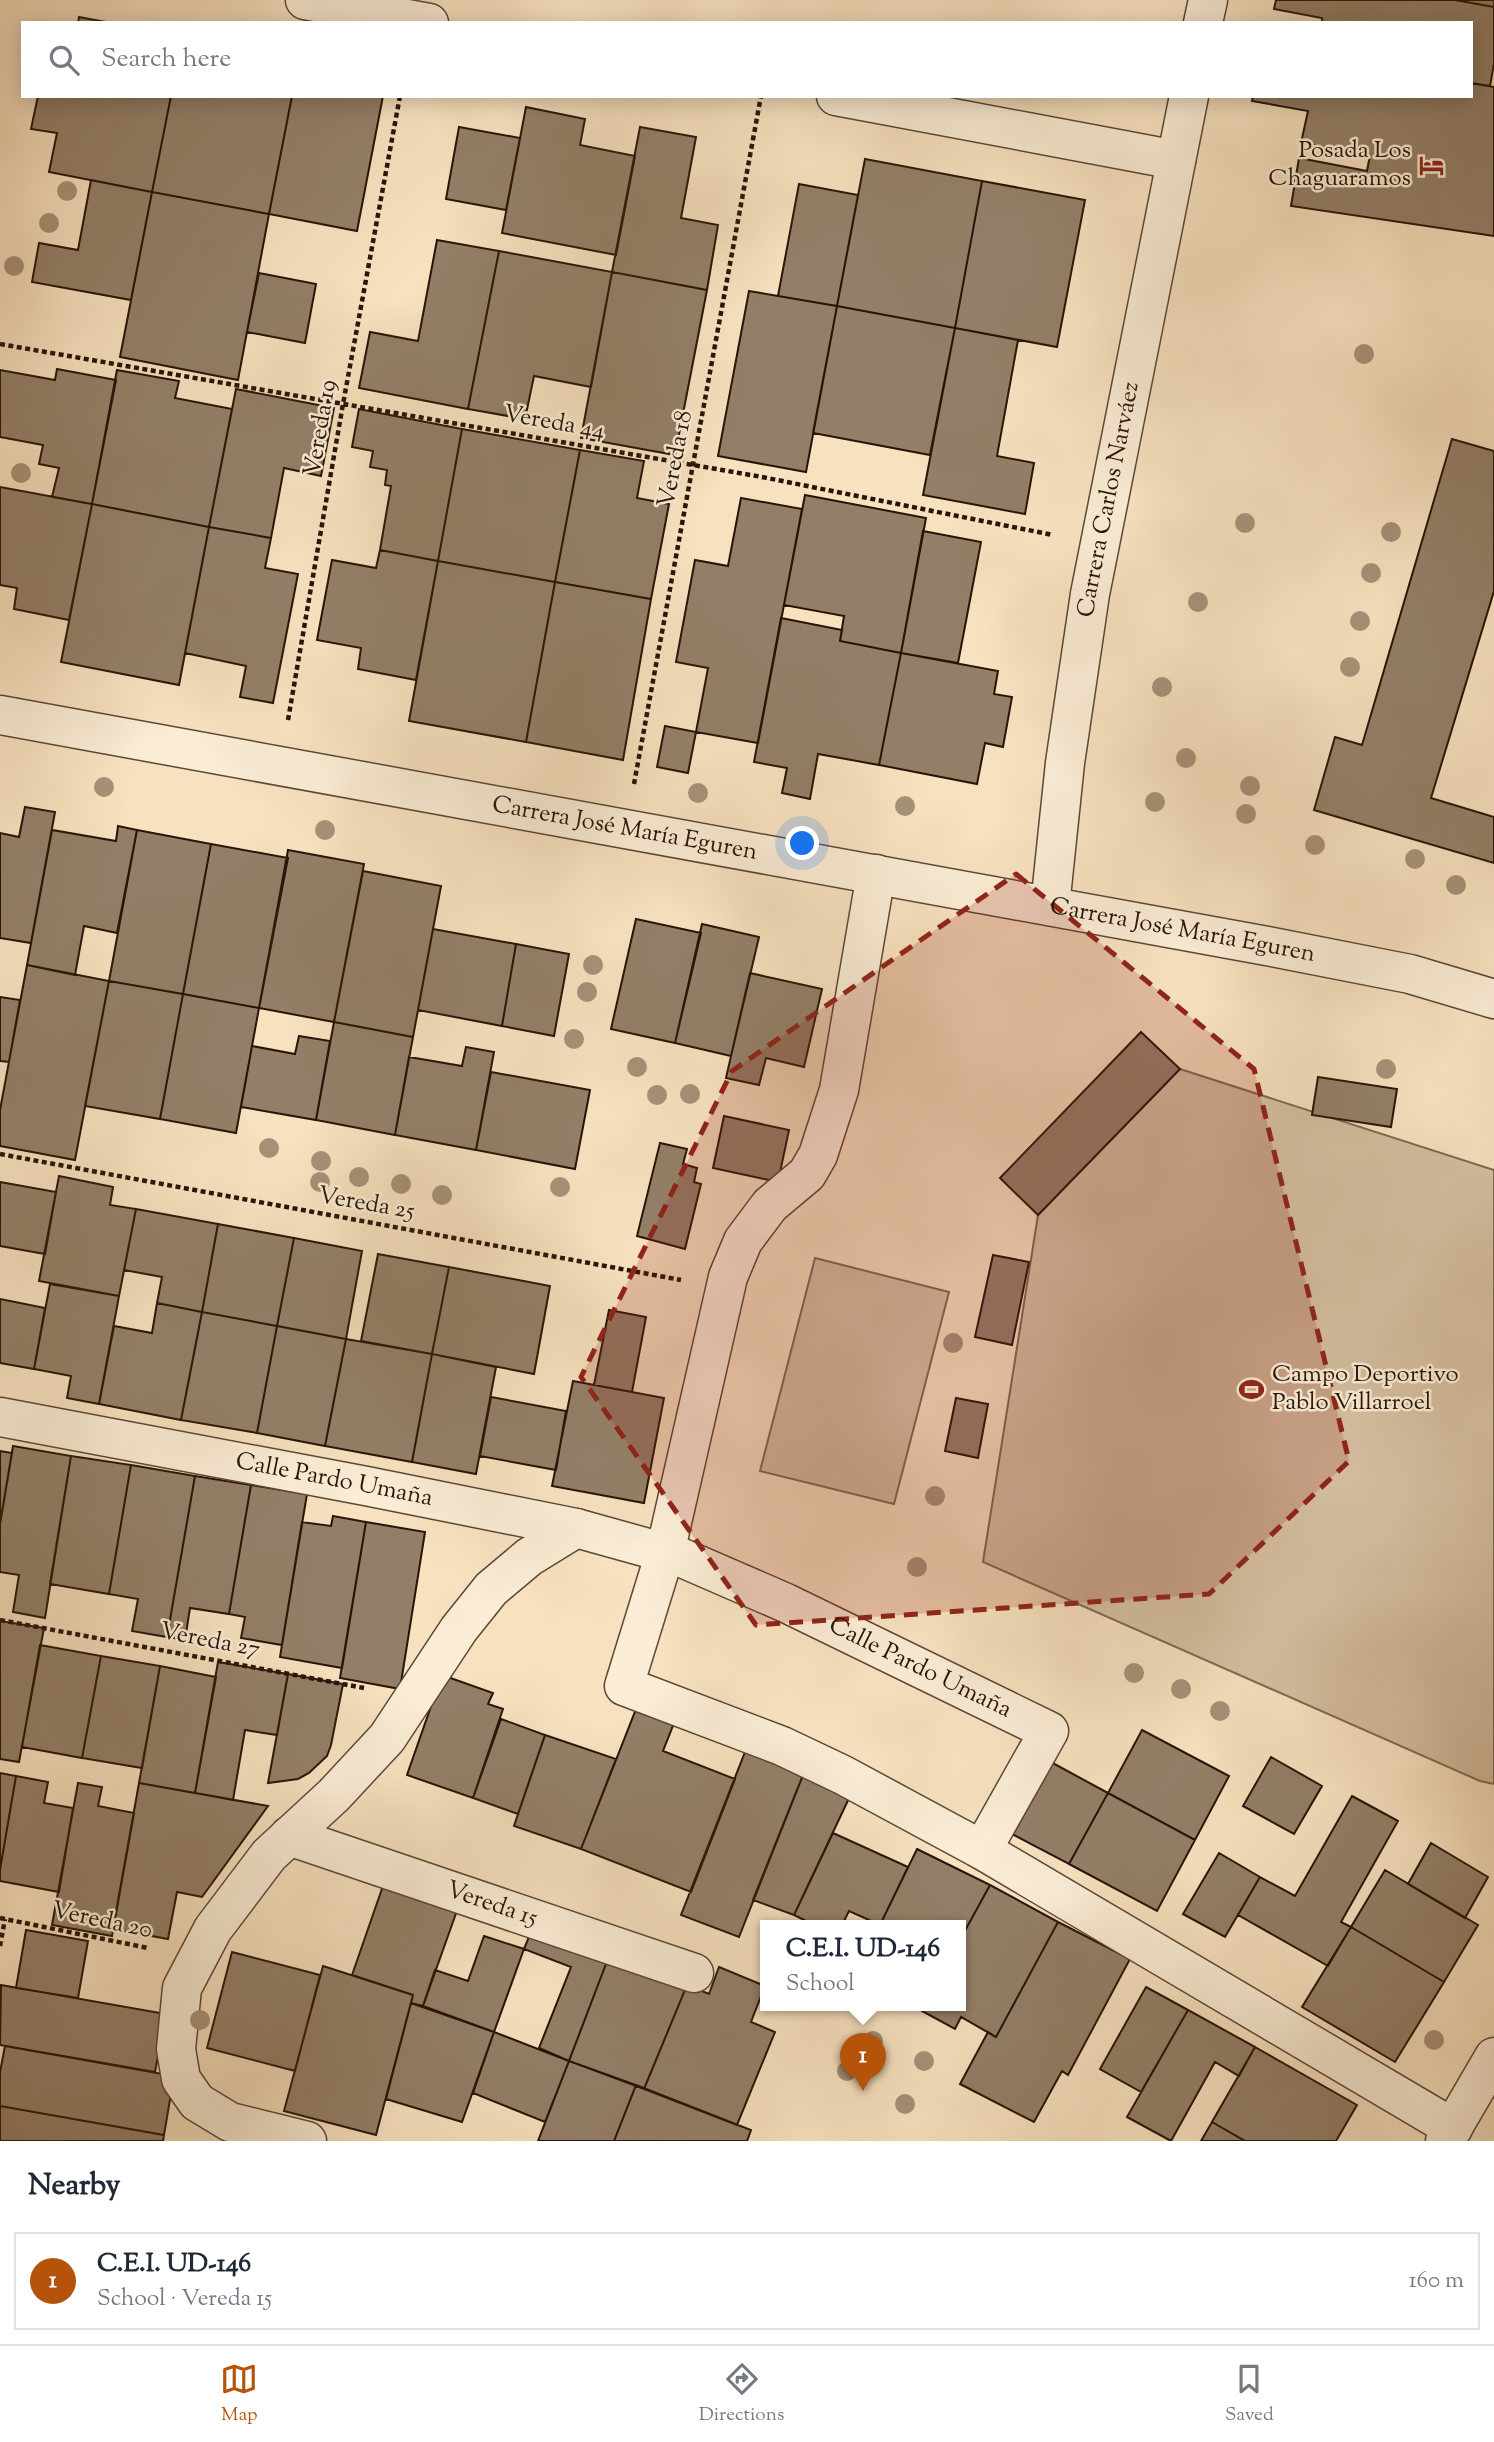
<!DOCTYPE html>
<meta charset="utf-8">
<style>
body{margin:0;font-family:"Sorts Mill Goudy",serif;background:#f6f6f7;color:#1f2937}
.you{position:absolute;left:803px;top:844px;width:24px;height:24px;margin:-18px;border:5px solid #fff;border-radius:50%;background:#1a73e8;box-shadow:0 0 0 10px #1a73e833}
.badge{display:grid;place-items:center;width:46px;height:46px;border-radius:50%;background:#b45309;color:#fff;font-size:23px;font-weight:700}
.pin{position:absolute;translate:-50% -58px;filter:drop-shadow(0 2px 4px #0008)}
.pin::after{content:'';position:absolute;top:37px;width:24px;height:21px;background:inherit;clip-path:polygon(0 0,100% 0,50% 100%)}
.popup{position:absolute;left:760px;top:1920px;width:206px;height:91px;box-sizing:border-box;display:grid;place-content:center;border-radius:0px;background:#fff;filter:drop-shadow(0 2px 5px #0005);font-size:23px;white-space:nowrap;color:#747a83}
.popup b{font-size:26px;color:#1f2937}
.popup::after{content:'';position:absolute;left:50%;top:100%;margin-left:-14px;border:14px solid transparent;border-top-color:#fff}
.list{margin:0;padding:0;list-style:none}
h2{display:flex;justify-content:space-between;align-items:center;height:91px;margin:0;padding:0 28px;font-size:30px}
h2 small{font-size:23px;font-weight:400;color:#747a83}
.list li{display:grid;grid-template-columns:46px 1fr auto;gap:21px;align-items:center;box-sizing:border-box;height:98px;margin:0 14px 14px;padding:0 14px;border:2px solid #e0e1e3;border-radius:0px}
.list b{display:block;font-size:26px;white-space:nowrap}
.list p{margin:0;font-size:23px;white-space:nowrap;color:#747a83}
.list em{font-size:23px;font-style:normal;color:#747a83}
.icon{flex:none;width:38px;height:38px;fill:none;stroke:currentColor;stroke-width:2;stroke-linecap:round;stroke-linejoin:round}
.map{position:relative;flex:none;width:1494px;height:2141px;overflow:hidden}
.search{position:absolute;background:#fff;box-shadow:0 4px 18px #0003;left:21px;right:21px;top:21px;height:77px;display:flex;align-items:center;gap:18px;box-sizing:border-box;padding:0 24px;border-radius:0px;color:#747a83;font-size:26px}
.sheet{height:203px;background:#fff}
nav{display:flex;justify-content:space-around;align-items:center;box-sizing:border-box;height:98px;border-top:2px solid #e0e1e3;background:#fff;font-size:19px;color:#747a83}
nav a{display:grid;justify-items:center;gap:4px}
nav .on{color:#b45309}
.map>svg:first-child{display:block}
.green{fill:#d4bea0;stroke:#7e6954;stroke-width:2}
.building{fill:#937f68;stroke:#271409;stroke-width:2}
.lines{fill:none;stroke-linecap:round;stroke-linejoin:round}
.minor-casing{stroke:#5b4736;stroke-width:41}
.path{stroke:#271409;stroke-width:4.5;stroke-dasharray:5 3.5;stroke-linecap:butt}
.minor{stroke:#faecd5;stroke-width:38}
.tree{fill:#a69178}
.marked{fill:#8f2418;fill-opacity:0.2;stroke:#8f2418;stroke-width:5;stroke-dasharray:14 9;stroke-linejoin:round}
.labels{text-anchor:middle;dominant-baseline:central;stroke-width:5;stroke-linejoin:round;paint-order:stroke}
.poi-label{font-size:24px;fill:#271409;stroke:#faecd5;text-anchor:end}
.street-label{font-size:24px;fill:#271409;stroke:#faecd5}
</style>
<div class="map">
<svg width="1494" height="2141" viewBox="0 0 1494 2141">
<rect width="100%" height="100%" fill="#f7e1bf"/>
<filter id="stains"><feTurbulence type="fractalNoise" baseFrequency=".00286" numOctaves="4"/><feColorMatrix values="0 0 0 0 .2 0 0 0 0 .09 0 0 0 0 .02 0 0 0 .5 -.17"/></filter>
<radialGradient id="worn" r=".72"><stop offset=".6" stop-color="#630" stop-opacity="0"/><stop offset="1" stop-color="#630" stop-opacity=".3"/></radialGradient>
<!-- green -->
<path class="green" d="M1180 1069 1494 1170V1784L1480 1781 983 1562 1038 1215Z
M815 1258 949 1292 894 1504 760 1471Z"/>
<!-- building -->
<path class="building" d="M1276 0H1455L1494 7V64L1490 86 1471 83V23H1322V18L1274 9Z
M1455 0H1494V7Z
M79 17 111 23H78Z
M1471 83 1494 87V236L1291 206 1299 158 1367 171 1370 155 1301 143 1308 111 1252 101 1253 96H1471Z
M38 96H171L152 192 49 172 57 133 31 129Z
M171 96H292L269 214 152 192Z
M292 96H383L357 231 269 214Z
M526 107 585 119 580 145 635 156 616 255 502 233Z
M459 127 520 138 506 210 446 199Z
M640 127 696 137 681 218 718 225 707 290 612 272Z
M865 159 982 181 955 328 837 306Z
M91 180 152 192 131 300 32 282 39 243 78 250Z
M982 181 1085 200 1057 347 955 328Z
M799 184 858 195 837 306 778 296Z
M152 192 269 214 238 380 120 357Z
M437 240 499 251 468 409 359 388 370 332 418 341Z
M499 251 612 272 591 387 534 376 525 419 468 409Z
M612 272 707 290 675 455 581 438Z
M259 273 316 284 305 343 247 332Z
M749 291 837 306 806 472 718 456Z
M837 306 955 328 930 455 813 433Z
M955 328 1018 340 997 456 1034 463 1025 514 923 495Z
M57 369 116 380 92 504 52 497 59 468 39 464 43 445 0 437V370L55 380Z
M117 370 179 381 175 398 232 409 209 527 92 504Z
M236 389 334 408 321 476 284 468 271 538 209 527Z
M359 409 462 429 438 561 380 550 391 486 385 485 387 470 370 467 373 451 352 447Z
M462 429 580 450 555 582 438 561Z
M1452 439 1494 451V591L1431 798 1494 817V863L1314 810 1335 737 1362 745Z
M580 450 644 461 637 498 669 504 651 599 555 582Z
M0 487 92 504 69 620 14 609 17 588 0 585Z
M805 495 926 518 901 653 840 641 844 616 784 605Z
M741 498 802 509 758 743 696 732 708 668 676 662 695 560 728 566Z
M92 504 209 527 179 685 61 662Z
M209 527 271 538 265 568 298 574 273 703 240 697 246 666 185 653Z
M923 531 981 542 958 663 901 653Z
M380 550 438 561 416 680 358 669 361 648 317 640 332 560 376 568Z
M438 561 555 582 526 742 409 721Z
M555 582 651 599 623 760 526 742Z
M781 618 842 630 840 641 901 653 879 765 818 754 810 799 782 793 787 768 754 762Z
M901 653 998 671 994 694 1012 697 1003 747 985 743 977 784 879 765Z
M665 726 696 732 688 773 657 767Z
M25 807 55 812 31 943 0 938V833L19 837Z
M118 826 137 830 117 933 84 926 75 975 27 965 52 830 116 841Z
M137 830 211 844 183 994 109 981Z
M211 844 288 858 259 1008 183 994Z
M288 850 364 864 334 1022 259 1008Z
M363 871 441 886 413 1037 334 1022Z
M636 919 701 933 675 1043 611 1029Z
M702 924 759 937 731 1056 675 1043Z
M433 929 516 944 502 1026 418 1010Z
M516 944 569 954 554 1036 502 1026Z
M27 965 109 981 75 1160 0 1146V1110Z
M750 973 822 989 804 1067 766 1058 759 1085 726 1078Z
M109 981 183 994 160 1119 85 1106Z
M183 994 259 1008 236 1133 160 1119Z
M0 997 20 1000 9 1062 0 1061Z
M334 1022 413 1037 395 1135 316 1120Z
M1141 1032 1180 1069 1038 1215 1000 1178Z
M299 1036 330 1041 316 1120 241 1107 252 1046 295 1054Z
M466 1047 494 1052 476 1150 395 1135 409 1057 462 1066Z
M491 1072 590 1090 575 1169 476 1150Z
M1318 1077 1397 1089 1391 1127 1312 1115Z
M724 1116 789 1130 778 1182 713 1168Z
M660 1143 687 1149 683 1164 697 1168 694 1182 701 1184 685 1249 637 1236Z
M59 1176 113 1187 110 1205 136 1209 119 1296 39 1281Z
M0 1182 56 1192 45 1254 0 1246Z
M136 1209 218 1224 202 1312 157 1303 162 1277 124 1270Z
M218 1224 294 1238 277 1326 202 1312Z
M294 1238 362 1251 346 1339 277 1326Z
M378 1254 449 1267 432 1354 361 1341Z
M993 1255 1029 1262 1012 1345 975 1337Z
M449 1267 550 1286 534 1374 432 1354Z
M50 1284 119 1296 99 1404 67 1398 71 1376 34 1369Z
M0 1299 45 1308 34 1369 0 1363Z
M157 1303 202 1312 181 1420 99 1404 114 1326 152 1333Z
M609 1310 646 1317 632 1392 594 1385Z
M202 1312 277 1326 257 1433 181 1420Z
M277 1326 346 1339 325 1446 257 1433Z
M346 1339 432 1354 412 1462 325 1446Z
M432 1354 496 1367 476 1474 412 1462Z
M573 1381 664 1398 644 1503 552 1486Z
M491 1397 566 1411 556 1470 480 1456Z
M956 1398 988 1404 978 1458 945 1451Z
M13 1446 71 1456 45 1618 13 1612 19 1575 0 1572V1524Z
M0 1451 12 1453 0 1524Z
M71 1456 131 1465 109 1594 50 1584Z
M131 1465 195 1476 167 1637 132 1631 138 1599 109 1594Z
M195 1476 251 1485 229 1614 190 1608 185 1640 167 1637Z
M251 1485 307 1494 282 1645 241 1638 245 1617 229 1614Z
M333 1516 366 1522 342 1668 280 1657 302 1522 331 1526Z
M366 1522 425 1532 400 1689 340 1678Z
M0 1621 44 1628 19 1762 0 1759Z
M40 1645 101 1656 82 1758 22 1747Z
M101 1656 160 1666 142 1768 82 1758Z
M218 1662 288 1674 277 1735 245 1730 233 1800 195 1793Z
M160 1666 216 1677 195 1793 139 1783Z
M288 1674 343 1684 331 1745 327 1756 309 1773 298 1779 268 1783Z
M442 1675 493 1693 488 1704 503 1709 473 1798 407 1775Z
M638 1704 676 1718 663 1751 735 1779 691 1892 581 1849Z
M501 1719 545 1735 518 1814 473 1798Z
M1142 1730 1229 1776 1195 1840 1108 1793Z
M545 1735 616 1759 581 1849 514 1826Z
M745 1752 803 1775 739 1937 681 1915Z
M1271 1757 1322 1786 1294 1834 1243 1806Z
M1049 1761 1108 1793 1069 1864 1010 1833Z
M0 1773 16 1776 0 1870Z
M803 1775 851 1794 794 1915 753 1900Z
M16 1776 48 1782 44 1803 73 1808 59 1892 0 1881V1870Z
M78 1783 102 1787 98 1806 134 1813 112 1936 52 1925Z
M139 1783 268 1806 202 1897 177 1892 168 1939 113 1929Z
M1108 1793 1195 1840 1157 1911 1069 1864Z
M1352 1796 1398 1821 1341 1922 1351 1927 1328 1966 1238 1915 1260 1877 1295 1896Z
M833 1833 908 1867 880 1925 849 1911 842 1925H814L794 1915Z
M1431 1843 1488 1877 1465 1918 1408 1884Z
M917 1849 990 1885 961 1938V1925H880Z
M1219 1853 1260 1877 1225 1937 1183 1914Z
M1385 1870 1478 1925 1444 1982 1351 1927Z
M384 1883 459 1905 423 2006 411 2003 413 1995 352 1975Z
M990 1885 1058 1922 996 2037 961 2017 955 2029 922 2011 925 2005H961V1938Z
M1058 1922 1130 1959 1068 2075 1062 2071 1034 2122 960 2084 988 2032 996 2037Z
M533 1927 609 1956 569 2061 539 2048 571 1967 524 1949Z
M1351 1927 1444 1982 1395 2062 1302 2007Z
M26 1930 88 1941 78 1998 16 1988Z
M484 1936 524 1949 494 2032 423 2006 435 1970 468 1981Z
M232 1952 320 1975 295 2071 207 2048Z
M609 1956 687 1985 644 2089 569 2061Z
M323 1966 413 1995 376 2135 284 2111Z
M719 1967 765 1986 751 2022 775 2032 737 2125 644 2089 687 1985 709 1994Z
M1 1985 166 2014 155 2072 0 2045Z
M1146 1987 1188 2010 1141 2092 1100 2069Z
M411 2003 494 2032 462 2122 386 2099Z
M1188 2010 1255 2047 1239 2076 1215 2062 1171 2141 1127 2117Z
M494 2032 569 2061 545 2122 473 2093Z
M5 2046 174 2076 164 2135 0 2106V2072Z
M1255 2047 1357 2105 1336 2141H1245L1212 2122Z
M569 2061 636 2085 614 2141H538Z
M636 2085 751 2130 747 2141H614Z
M0 2106 164 2135 163 2141H0Z
M1212 2122 1245 2141H1201Z"/>
<g class="lines">
<defs>
<g id="minor">
<path d="M305 0 429 23"/>
<path d="M1203 23 1208 0"/>
<path d="M836 96 1176 160"/>
<path id="s1" d="M0 715 1267 946 1410 974 1494 999"/>
<path d="M876 874 839 1090 818 1155 807 1174 770 1205 743 1241 728 1277 665 1553 624 1686 782 1746 843 1775 982 1850 1453 2128"/>
<path id="s2" d="M1050 906 1065 763 1090 594 1189 96"/>
<path id="s3" d="M0 1417 366 1486 576 1528 680 1557 786 1603 1049 1731 982 1850"/>
<path id="s4" d="M289 1836 694 1973"/>
<path d="M307 2141 230 2122 197 2102 181 2079 176 2049 182 1988 213 1929 269 1855 334 1795 387 1738 459 1629 491 1589 529 1557 576 1528"/>
<path d="M1445 2141 1494 2057"/>
</g>
</defs>
<!-- minor casing -->
<use href="#minor" class="minor-casing"/>
<!-- path -->
<path class="path" d="M0 344 762 477 1053 535
M288 720 343 404 400 96
M634 784 761 96
M0 1154 681 1280
M0 1620 364 1688
M0 1918 148 1948
M0 1946 5 1919"/>
<!-- minor -->
<use href="#minor" class="minor"/>
</g>
<!-- trees -->
<g class="tree">
<circle cx="67" cy="191" r="10"/>
<circle cx="49" cy="223" r="10"/>
<circle cx="14" cy="266" r="10"/>
<circle cx="1364" cy="354" r="10"/>
<circle cx="21" cy="473" r="10"/>
<circle cx="1245" cy="523" r="10"/>
<circle cx="1391" cy="532" r="10"/>
<circle cx="1371" cy="573" r="10"/>
<circle cx="1198" cy="602" r="10"/>
<circle cx="1360" cy="621" r="10"/>
<circle cx="1350" cy="667" r="10"/>
<circle cx="1162" cy="687" r="10"/>
<circle cx="1186" cy="758" r="10"/>
<circle cx="1250" cy="786" r="10"/>
<circle cx="104" cy="787" r="10"/>
<circle cx="698" cy="793" r="10"/>
<circle cx="1155" cy="802" r="10"/>
<circle cx="905" cy="806" r="10"/>
<circle cx="1246" cy="814" r="10"/>
<circle cx="325" cy="830" r="10"/>
<circle cx="1315" cy="845" r="10"/>
<circle cx="1415" cy="859" r="10"/>
<circle cx="1456" cy="885" r="10"/>
<circle cx="593" cy="965" r="10"/>
<circle cx="587" cy="992" r="10"/>
<circle cx="574" cy="1039" r="10"/>
<circle cx="637" cy="1067" r="10"/>
<circle cx="1386" cy="1069" r="10"/>
<circle cx="690" cy="1094" r="10"/>
<circle cx="657" cy="1095" r="10"/>
<circle cx="269" cy="1148" r="10"/>
<circle cx="321" cy="1161" r="10"/>
<circle cx="359" cy="1177" r="10"/>
<circle cx="320" cy="1182" r="10"/>
<circle cx="401" cy="1184" r="10"/>
<circle cx="560" cy="1187" r="10"/>
<circle cx="442" cy="1195" r="10"/>
<circle cx="953" cy="1343" r="10"/>
<circle cx="935" cy="1496" r="10"/>
<circle cx="917" cy="1567" r="10"/>
<circle cx="1134" cy="1673" r="10"/>
<circle cx="1181" cy="1689" r="10"/>
<circle cx="1220" cy="1711" r="10"/>
<circle cx="200" cy="2020" r="10"/>
<circle cx="1434" cy="2040" r="10"/>
<circle cx="873" cy="2041" r="10"/>
<circle cx="924" cy="2061" r="10"/>
<circle cx="847" cy="2071" r="10"/>
<circle cx="905" cy="2104" r="10"/>
</g>
<!-- marked area -->
<path class="marked" d="M1016 874 1254 1069 1349 1461 1209 1594 756 1625 581 1377 732 1071Z"/>
<!-- icons -->
<defs>
<symbol id="hotel-bare" viewBox="-9 -9 18 18"><path d="M-6-4.5h1.5V1H6V5H4.5V3h-9V5H-6ZM-4 0a1.8 1.8 0 1 1 3.6 0ZM.5 0V-2.5h3Q6-2.5 6 0Z" fill="#8f2418" stroke="#faecd5" stroke-width="2.5" paint-order="stroke"/></symbol>
<symbol id="stadium-bare" viewBox="-9 -9 18 18"><path d="M0-5a6.5 5 0 1 0 0 10a6.5 5 0 1 0 0-10ZM-3.5-1.8h7v3.6h-7Z" fill="#8f2418" stroke="#faecd5" stroke-width="2.5" paint-order="stroke"/></symbol>
</defs>
<g fill-rule="evenodd">
<use href="#hotel-bare" x="1414" y="148" width="35" height="35"/>
<use href="#stadium-bare" x="1234" y="1372" width="35" height="35"/>
</g>
<g class="labels">
<!-- poi labels -->
<g class="poi-label">
<text x="1411" y="151">Posada Los<tspan x="1411" dy="28">Chaguaramos</tspan></text>
<text x="1272" y="1375" text-anchor="start">Campo Deportivo<tspan x="1272" dy="28">Pablo Villarroel</tspan></text>
</g>
<!-- street labels -->
<g class="street-label">
<text transform="translate(554 423) rotate(10)">Vereda 44</text>
<text transform="translate(321 428) rotate(-80)">Vereda 19</text>
<text transform="translate(676 459) rotate(-79)">Vereda 18</text>
<text stroke="none"><textPath href="#s2" startOffset="411">Carrera Carlos Narváez</textPath></text>
<text stroke="none"><textPath href="#s1" startOffset="635">Carrera José María Eguren</textPath></text>
<text stroke="none"><textPath href="#s1" startOffset="1202">Carrera José María Eguren</textPath></text>
<text transform="translate(366 1204) rotate(10)">Vereda 25</text>
<text stroke="none"><textPath href="#s3" startOffset="340">Calle Pardo Umaña</textPath></text>
<text transform="translate(210 1641) rotate(11)">Vereda 27</text>
<text stroke="none"><textPath href="#s3" startOffset="959">Calle Pardo Umaña</textPath></text>
<text stroke="none"><textPath href="#s4" startOffset="214">Vereda 15</textPath></text>
<text transform="translate(102 1921) rotate(12)">Vereda 20</text>
</g>
</g>
<rect width="100%" height="100%" filter="url(#stains)"/>
<rect width="100%" height="100%" fill="url(#worn)"/>
</svg>
<div class="you"></div>
<div class="pin badge" style="left:863px;top:2091px">1</div>
<div class="popup"><b>C.E.I. UD-146</b>School</div>
<div class="search"><svg class="icon" aria-label="search" viewBox="0 0 24 24"><circle cx="10" cy="10" r="6"/><path d="M15 15l6 6"/></svg>Search here</div>
</div>
<section class="sheet">
<h2>Nearby<small></small></h2>
<ul class="list">
<li><span class="badge">1</span><div><b>C.E.I. UD-146</b><p>School · Vereda 15</p></div><em>160 m</em></li>
</ul>
</section>
<nav>
<a class="on"><svg class="icon" aria-label="map" viewBox="0 0 24 24"><path d="M3 6l6-2 6 2 6-2v14l-6 2-6-2-6 2zM9 4v14M15 6v14"/></svg>Map</a>
<a><svg class="icon" aria-label="directions" viewBox="0 0 24 24"><path d="M12 3l9 9-9 9-9-9zM9 14v-3h6M13 9l2 2-2 2"/></svg>Directions</a>
<a><svg class="icon" aria-label="saved" viewBox="0 0 24 24"><path d="M7 4h10v16l-5-4-5 4z"/></svg>Saved</a>
</nav>
